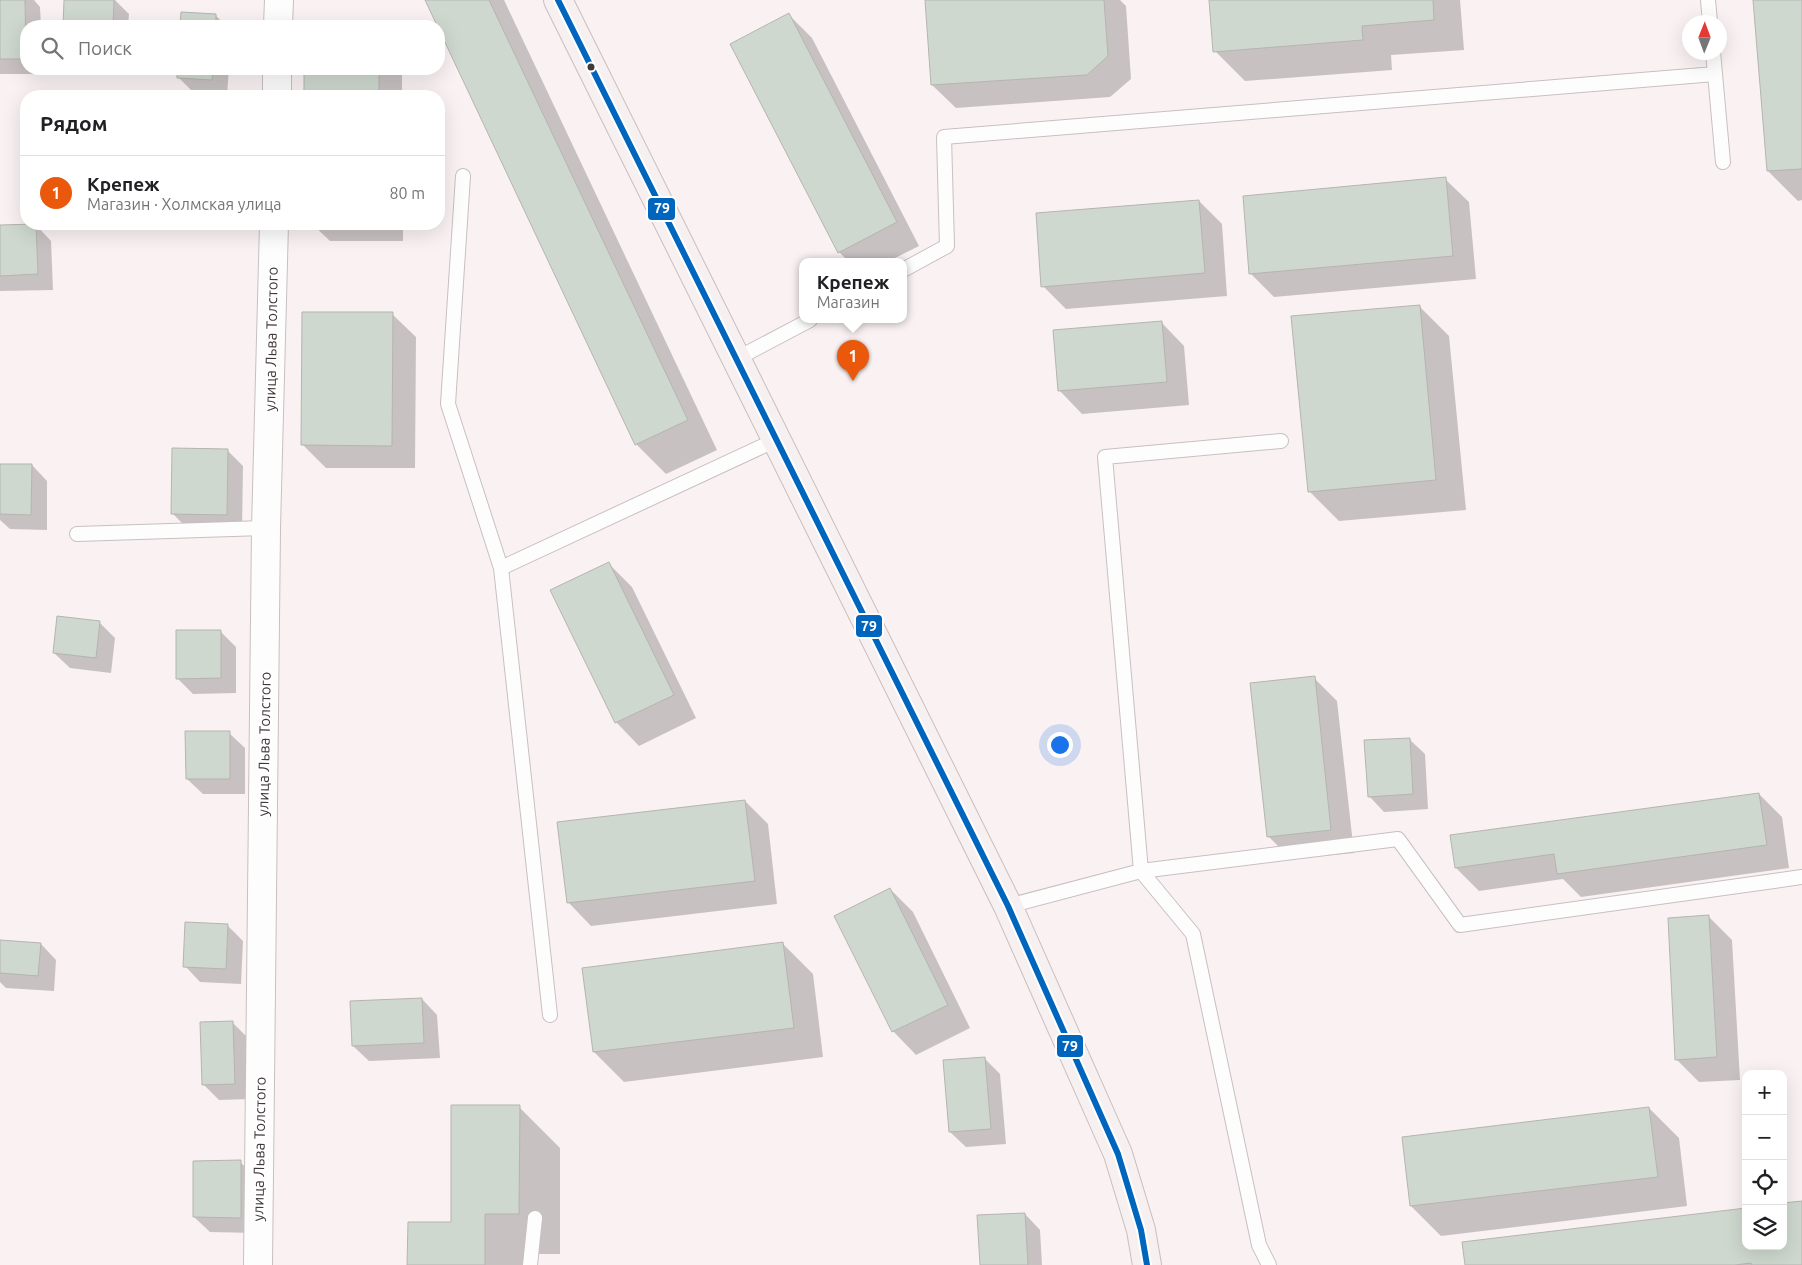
<!DOCTYPE html>
<html lang="ru">
<meta charset="utf-8">
<style>
body{margin:0;font-family:Ubuntu,sans-serif;background:#f2f2f2;color:#202124}
.controls{position:absolute;right:15px;bottom:15px;display:grid;overflow:hidden;border-radius:10px;box-shadow:0 5px 20px #0002}
.controls button{width:45px;height:45px;display:grid;place-items:center;padding:0;border:0;border-bottom:1px solid #e0e0e0;background:#fff;color:#202124;font:25px sans-serif}
.compass{position:absolute;left:1682px;top:15px;width:45px;height:45px;border-radius:50%;background:#fff;box-shadow:0 5px 20px #0002;rotate:1deg}
.you{position:absolute;left:1059px;top:744px;width:18px;height:18px;margin:-12px;border:4px solid #fff;border-radius:50%;background:#1a73e8;box-shadow:0 0 0 8px #1a73e833}
.badge{display:grid;place-items:center;width:32px;height:32px;border-radius:50%;background:#ea580c;color:#fff;font-size:16px;font-weight:700}
.pin{position:absolute;translate:-50% -41px;filter:drop-shadow(0 1px 2px #0008)}
.pin::after{content:'';position:absolute;top:26px;width:18px;height:15px;background:inherit;clip-path:polygon(0 0,100% 0,50% 100%)}
.popup{position:absolute;left:799px;top:258px;width:108px;height:65px;box-sizing:border-box;display:grid;place-content:center;border-radius:10px;background:#fff;filter:drop-shadow(0 1px 4px #0005);font-size:16px;white-space:nowrap;color:#757577}
.popup b{font-size:19px;color:#202124}
.popup::after{content:'';position:absolute;left:50%;top:100%;margin-left:-10px;border:10px solid transparent;border-top-color:#fff}
.list{margin:0;padding:0;list-style:none}
h2{display:flex;justify-content:space-between;align-items:center;height:65px;margin:0;padding:0 20px;font-size:21px}
h2 small{font-size:16px;font-weight:400;color:#757577}
.list li{display:grid;grid-template-columns:32px 1fr auto;gap:15px;align-items:center;box-sizing:border-box;height:75px;padding:0 20px;border-top:1px solid #e0e0e0}
.list b{display:block;font-size:19px;white-space:nowrap}
.list p{margin:0;font-size:16px;white-space:nowrap;color:#757577}
.list em{font-size:16px;font-style:normal;color:#757577}
.icon{flex:none;width:28px;height:28px;fill:none;stroke:currentColor;stroke-width:2;stroke-linecap:round;stroke-linejoin:round}
.map{position:relative;flex:none;width:1802px;height:1265px;overflow:hidden}
.search{position:absolute;background:#fff;box-shadow:0 5px 20px #0002;left:20px;top:20px;width:425px;height:55px;display:flex;align-items:center;gap:12px;box-sizing:border-box;padding:0 18px;border-radius:20px;color:#757577;font-size:19px}
.panel{position:absolute;background:#fff;box-shadow:0 5px 20px #0002;left:20px;top:90px;width:425px;height:140px;border-radius:20px}
.map>svg:first-child{display:block}
.shadow{fill:#0003}
.building{fill:#ced8ce;stroke:#b5b4b2}
.lines{fill:none;stroke-linecap:round;stroke-linejoin:round}
.lane-casing{stroke:#c8bfc0;stroke-width:16}
.street-casing{stroke:#c8bfc0;stroke-width:30}
.primary-casing{stroke:#cbbdbd;stroke-width:30}
.lane{stroke:#fefdfd;stroke-width:14}
.street{stroke:#fefdfd;stroke-width:28}
.primary{stroke:#f7f0f0;stroke-width:28}
.bus-1-casing{stroke:#fff;stroke-width:10}
.bus-1{stroke:#0065bd;stroke-width:6}
.bus-dot{fill:#413838;stroke:#fff;stroke-width:2}
.labels{text-anchor:middle;dominant-baseline:central;stroke-width:4;stroke-linejoin:round;paint-order:stroke}
.street-label{font-size:15px;fill:#413838;stroke:#fff}
.line-badge{stroke:#fff;stroke-width:2}
.badge-label{font-size:14px;text-anchor:middle;font-weight:bold;fill:#fff}
</style>
<div class="map">
<svg width="1802" height="1265" viewBox="0 0 1802 1265">
<rect width="100%" height="100%" fill="#faf2f2"/>
<!-- shadow -->
<path class="shadow" d="M0 0H34L40 7 41 26H26V69H41V74H0Z
M66 0H115L129 14 128 26H65Z
M427 0H504L717 450 666 474 636 444Z
M926 0H1120L1126 6 1131 79 1110 97 956 108 932 85Z
M1211 0H1460L1464 50 1391 55 1392 70 1245 81 1215 51Z
M1755 0H1802V200L1798 201 1768 171Z
M182 13 216 16 227 26H181Z
M789 15 812 38 919 246 887 262H849L839 252Z
M88 69H127V70Z
M178 69H229L227 95 194 93 178 77Z
M305 69H402V96H306Z
M1445 179 1469 202 1476 279 1274 297 1251 274Z
M1199 201 1222 224 1227 296 1066 309 1043 286Z
M312 224H403V241H330Z
M36 225 51 241 53 290 0 291V226Z
M1419 306 1449 336 1466 510 1339 521 1309 491Z
M392 314 416 337 415 468H326L303 445Z
M1161 322 1184 346 1189 405 1082 414 1059 390Z
M227 450 243 466 242 530 188 529 172 513Z
M0 465H32L47 481V530L10 529 0 520Z
M609 564 632 587 696 718 639 746 616 722Z
M99 622 115 638 111 673 70 668 54 653Z
M220 631 236 647V693L193 694 177 678Z
M1314 678 1337 701 1354 853 1291 859 1268 836Z
M229 733 245 748V794H203L187 779Z
M1409 739 1425 754 1428 809 1384 812 1369 796Z
M1759 794 1782 817 1789 868 1581 897 1563 879 1479 891 1456 868Z
M745 801 768 824 777 904 591 926 568 902Z
M890 889 913 912 970 1028 916 1055 893 1031Z
M1709 917 1732 940 1740 1080 1699 1082 1676 1059Z
M227 925 243 941 241 984 200 982 185 966Z
M0 941 41 944 56 960 54 991 6 988 0 982Z
M783 944 813 974 823 1057 624 1082 594 1052Z
M422 999 437 1015 440 1058 369 1061 353 1046Z
M232 1022 248 1038 250 1099 219 1100 203 1084Z
M984 1058 1000 1074 1006 1144 966 1147 950 1132Z
M519 1107 560 1148V1254H525V1265H409L452 1223Z
M1649 1108 1679 1138 1687 1206 1441 1236 1411 1206Z
M240 1162 256 1177V1233L210 1232 194 1217Z
M1802 1202V1265H1467L1746 1246H1783Z
M1025 1214 1040 1230 1042 1265H981Z"/>
<!-- building -->
<path class="building" d="M0 0H25L26 59H0Z
M64 0H114L113 26H63Z
M425 0H489L688 420 635 445Z
M925 0H1104L1108 56 1087 75 931 85Z
M1209 0H1433L1434 20 1362 26 1363 40 1213 52Z
M1753 0H1802V169L1767 171Z
M181 12 216 14V26H180Z
M789 13 897 222 838 253 730 44Z
M177 69H213L212 80 177 78Z
M304 69H379V96H304Z
M1446 177 1453 256 1249 274 1243 196Z
M1199 200 1205 273 1041 287 1036 213Z
M36 224 38 274 0 276V225Z
M1420 305 1436 480 1308 492 1291 316Z
M302 312H393L392 446 301 445Z
M1162 321 1167 382 1058 391 1053 330Z
M172 448 228 449 227 515 171 514Z
M0 464H32L31 515 0 514Z
M609 562 674 695 615 723 550 590Z
M57 616 100 621 96 658 53 653Z
M176 630H221V678L176 679Z
M1315 676 1331 830 1267 837 1250 683Z
M185 731H230V779H186Z
M1410 738 1413 794 1368 797 1364 740Z
M1759 793 1767 845 1557 874 1554 854 1455 868 1450 835Z
M745 800 755 881 567 903 557 822Z
M890 888 948 1005 892 1032 834 916Z
M1709 915 1717 1057 1675 1060 1668 918Z
M185 922 228 924 226 969 183 967Z
M0 940 41 943 38 976 0 973Z
M783 942 794 1028 593 1052 582 968Z
M422 998 424 1043 352 1046 350 1001Z
M233 1021 235 1084 202 1085 200 1022Z
M985 1057 991 1129 949 1132 943 1060Z
M451 1105H520L519 1214H485V1265H407L408 1222H451Z
M1649 1107 1658 1177 1410 1206 1402 1137Z
M241 1160V1218L193 1217V1161Z
M1802 1201V1265H1752L1751 1263 1735 1265H1465L1462 1242 1746 1208V1246H1783V1203Z
M1025 1213 1028 1265H980L977 1215Z"/>
<g class="lines">
<defs>
<path id="lane" d="M1708 0 1710 22
M1715 74 1723 162
M463 176 448 404 501 568 550 1015
M903 270 947 246 944 137 1715 74 1713 52
M736 359 810 320
M1281 441 1105 457 1141 871 1398 839 1460 925 1802 877
M77 534 266 528
M501 568 776 440
M1008 906 1141 871 1193 934 1259 1245 1269 1265
M530 1265 535 1218"/>
<path id="street" d="M278 26 279 0
M277 96V69
M258 1265 266 528 274 224"/>
<path id="primary" d="M558 0 1008 906 1118 1154 1141 1230 1147 1265"/>
</defs>
<!-- lane casing -->
<use href="#lane" class="lane-casing"/>
<!-- street casing -->
<use href="#street" class="street-casing"/>
<!-- primary casing -->
<use href="#primary" class="primary-casing"/>
<!-- lane -->
<use href="#lane" class="lane"/>
<!-- street -->
<use href="#street" class="street"/>
<!-- primary -->
<use href="#primary" class="primary"/>
<defs>
<path id="bus-1" d="M558 0 1008 906 1118 1154 1141 1230 1147 1265"/>
</defs>
<!-- bus-1 casing -->
<use href="#bus-1" class="bus-1-casing"/>
<!-- bus-1 -->
<use href="#bus-1" class="bus-1"/>
</g>
<!-- markers -->
<circle class="bus-dot" cx="591" cy="67" r="4.5"/>
<g class="labels">
<!-- street labels -->
<g class="street-label">
<text transform="translate(271 339) rotate(-89)">улица Льва Толстого</text>
<text transform="translate(264 744) rotate(-89)">улица Льва Толстого</text>
<text transform="translate(259 1149) rotate(-89)">улица Льва Толстого</text>
</g>
</g>
<g class="line-badge">
<rect x="647" y="197" width="29" height="24" rx="5" fill="#0065bd"/>
<rect x="855" y="614" width="28" height="24" rx="5" fill="#0065bd"/>
<rect x="1056" y="1034" width="28" height="24" rx="5" fill="#0065bd"/>
</g>
<g class="badge-label">
<text x="662" y="213">79</text>
<text x="869" y="631">79</text>
<text x="1070" y="1051">79</text>
</g>
</svg>
<div class="controls">
<button>+</button>
<button>−</button>
<button><svg class="icon" aria-label="locate" viewBox="0 0 24 24"><circle cx="12" cy="12" r="6"/><path d="M12 2v4M12 18v4M2 12h4M18 12h4"/></svg></button>
<button><svg class="icon" aria-label="layers" viewBox="0 0 24 24"><path d="M12 4l9 5-9 5-9-5zM3 14l9 5 9-5"/></svg></button>
</div>
<svg class="compass" viewBox="-18 -18 36 36"><path d="M0-13l5 13h-10z" fill="#e53935"/><path d="M0 13l5-13h-10z" fill="#757577"/></svg>
<div class="you"></div>
<div class="pin badge" style="left:853px;top:381px">1</div>
<div class="popup"><b>Крепеж</b>Магазин</div>
<div class="search"><svg class="icon" aria-label="search" viewBox="0 0 24 24"><circle cx="10" cy="10" r="6"/><path d="M15 15l6 6"/></svg>Поиск</div>
<section class="panel">
<h2>Рядом<small></small></h2>
<ul class="list">
<li><span class="badge">1</span><div><b>Крепеж</b><p>Магазин · Холмская улица</p></div><em>80 m</em></li>
</ul>
</section>
</div>
